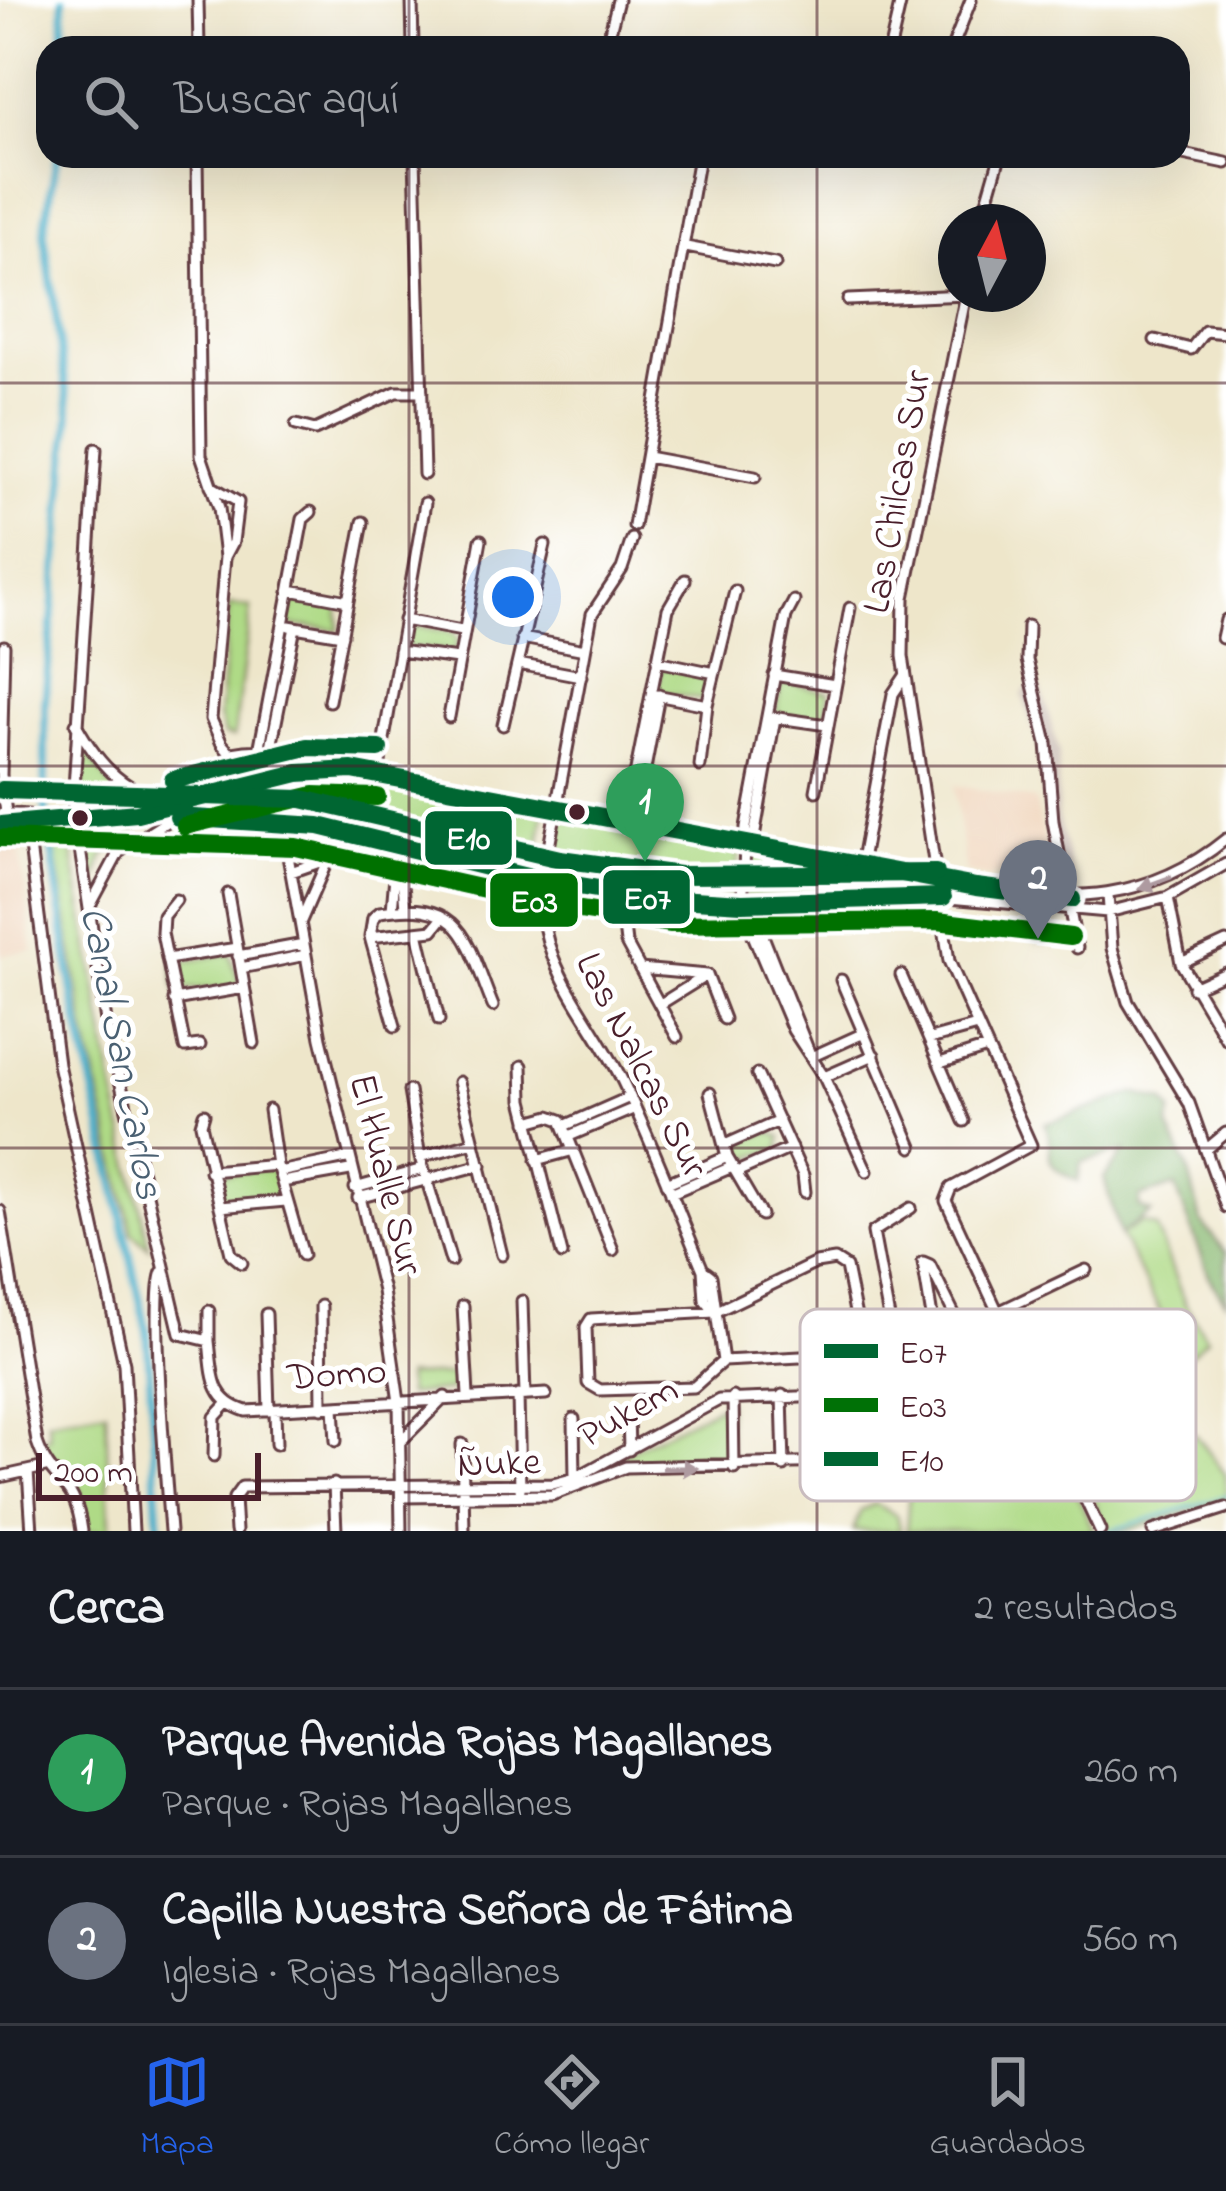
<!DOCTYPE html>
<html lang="es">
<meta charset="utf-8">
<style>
body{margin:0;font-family:"Indie Flower",sans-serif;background:#242831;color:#f1f3f6}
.compass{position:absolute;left:938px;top:204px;width:108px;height:108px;border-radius:50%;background:#171b24;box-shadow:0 12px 48px #0002;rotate:7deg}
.scale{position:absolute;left:36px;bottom:30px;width:225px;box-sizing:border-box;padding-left:12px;border:6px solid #4a1f2b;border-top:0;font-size:33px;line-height:42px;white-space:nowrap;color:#4a1f2b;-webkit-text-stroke:9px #fff;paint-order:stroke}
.you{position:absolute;left:513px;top:597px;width:42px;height:42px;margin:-30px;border:9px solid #fff;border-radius:50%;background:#1a73e8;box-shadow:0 0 0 18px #1a73e833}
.badge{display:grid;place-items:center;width:78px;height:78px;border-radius:50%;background:#2563eb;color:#fff;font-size:39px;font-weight:700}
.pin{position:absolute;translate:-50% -99px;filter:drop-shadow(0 3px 6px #0008)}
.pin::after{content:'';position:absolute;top:63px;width:42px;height:36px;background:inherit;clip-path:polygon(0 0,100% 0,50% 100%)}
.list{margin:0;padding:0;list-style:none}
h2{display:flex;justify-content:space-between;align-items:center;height:156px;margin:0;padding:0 48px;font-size:51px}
h2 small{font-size:39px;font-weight:400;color:#9ea1a6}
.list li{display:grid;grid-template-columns:78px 1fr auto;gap:36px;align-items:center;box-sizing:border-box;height:168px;padding:0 48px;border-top:3px solid #363941}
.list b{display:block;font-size:45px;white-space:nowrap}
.list p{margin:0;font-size:39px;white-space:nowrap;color:#9ea1a6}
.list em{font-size:39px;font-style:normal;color:#9ea1a6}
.icon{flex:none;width:66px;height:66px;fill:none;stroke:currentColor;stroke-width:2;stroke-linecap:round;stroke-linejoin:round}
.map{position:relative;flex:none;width:1226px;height:1531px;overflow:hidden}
.search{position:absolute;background:#171b24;box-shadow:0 12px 48px #0002;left:36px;right:36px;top:36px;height:132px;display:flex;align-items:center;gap:30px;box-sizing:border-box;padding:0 42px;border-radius:36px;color:#9ea1a6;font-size:45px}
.sheet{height:492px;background:#171b24}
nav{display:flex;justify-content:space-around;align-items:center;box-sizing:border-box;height:168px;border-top:3px solid #363941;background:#171b24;font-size:33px;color:#9ea1a6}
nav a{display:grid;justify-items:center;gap:6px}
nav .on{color:#2563eb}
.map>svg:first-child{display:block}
.built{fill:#f0d5bc}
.industrial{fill:#cec1b9}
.green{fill:#afda86;stroke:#7c7c58;stroke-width:3}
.forest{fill:#8bba73;stroke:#6a6c4f;stroke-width:3}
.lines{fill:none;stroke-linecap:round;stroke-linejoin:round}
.stream{stroke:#4aafc9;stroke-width:3}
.canal{stroke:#4aafc9;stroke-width:8}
.minor-casing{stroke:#633d43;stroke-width:15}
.minor{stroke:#fff;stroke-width:9}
.bus-1-casing{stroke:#fff;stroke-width:27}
.bus-2-casing{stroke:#fff;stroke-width:27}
.bus-3-casing{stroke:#fff;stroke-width:27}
.bus-1{stroke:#063;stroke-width:18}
.bus-2{stroke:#007106;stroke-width:18}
.bus-3{stroke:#063;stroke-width:18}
.oneway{fill:#ae9aa0}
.grid{fill:none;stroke:#4a1f2b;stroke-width:3;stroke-opacity:0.55}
.bus-dot{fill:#4a1f2b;stroke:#fff;stroke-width:4.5}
.labels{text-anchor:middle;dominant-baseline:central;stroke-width:10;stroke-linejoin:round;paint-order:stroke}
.street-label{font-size:39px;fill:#4a1f2b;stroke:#fff}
.water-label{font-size:42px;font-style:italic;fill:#4a6072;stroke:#fff}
.key{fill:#fff;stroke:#c9bcbf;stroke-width:3}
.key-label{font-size:33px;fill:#4a1f2b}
.line-badge{stroke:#fff;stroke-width:4.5}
.badge-label{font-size:33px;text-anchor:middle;font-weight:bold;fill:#fff}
</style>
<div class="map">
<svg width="1226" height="1531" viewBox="0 0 1226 1531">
<rect width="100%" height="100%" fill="#fff"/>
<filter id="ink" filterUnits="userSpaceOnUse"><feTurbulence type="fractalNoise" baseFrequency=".00833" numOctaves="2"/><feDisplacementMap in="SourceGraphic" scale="24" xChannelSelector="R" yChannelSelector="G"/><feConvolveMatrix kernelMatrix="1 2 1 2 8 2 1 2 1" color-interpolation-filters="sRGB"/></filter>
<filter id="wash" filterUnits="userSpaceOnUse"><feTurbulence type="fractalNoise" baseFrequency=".004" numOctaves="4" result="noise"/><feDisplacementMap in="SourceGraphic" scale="48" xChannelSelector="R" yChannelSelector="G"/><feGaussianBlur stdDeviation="2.7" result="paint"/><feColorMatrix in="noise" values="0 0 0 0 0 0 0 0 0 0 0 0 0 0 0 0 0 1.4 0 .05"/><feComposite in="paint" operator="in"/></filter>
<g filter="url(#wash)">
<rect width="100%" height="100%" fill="#eee6ca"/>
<!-- built -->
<path class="built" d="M954 785 1035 800 1050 866 988 877 966 872Z
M17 832 33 951 0 955V833Z"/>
<!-- industrial -->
<path class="industrial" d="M1041 687 1059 752 1058 817 1077 893 1059 891 1045 826 1041 753 1022 695 1026 688Z"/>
<!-- green -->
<path class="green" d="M294 599 338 606 339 630 287 625Z
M229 605 251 608 234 737 224 735 219 716Z
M412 625 452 632 458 639 455 652 405 647Z
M662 666 710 677 705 700 657 692Z
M781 681 829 692 824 721 776 714Z
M82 747 114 790 146 802 83 809Z
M327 775 368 779 358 822 351 826 281 816 273 785Z
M383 782 544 813 535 871 369 831 364 827Z
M252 792 264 806 263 815 161 812Z
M562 817 734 848 739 854 734 896 553 875Z
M147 821 104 856 91 893 82 824Z
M294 829 340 841 298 865 290 835Z
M69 832 115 1095 149 1247 132 1233 85 1029 52 833Z
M753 850 926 882 928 890 744 897Z
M230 953 239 981 235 988 175 989 173 964Z
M768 1131 781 1137 780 1149 739 1161 735 1153 739 1144Z
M272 1169 283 1194 279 1201H221L217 1174Z
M1142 1222 1156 1227 1185 1304 1207 1338 1185 1360 1120 1235Z
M462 1374 463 1389 407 1395 406 1376Z
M727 1402 730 1460 611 1468 572 1487 533 1492 555 1487Z
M106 1410 110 1531H86L79 1488 44 1455 41 1439 49 1437 48 1420Z
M1196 1435 1226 1475V1501L1125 1531H1107L1081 1468C1130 1482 1154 1447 1196 1435Z
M1059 1454 1094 1531H906L910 1480 980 1485 982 1489Z
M875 1504 896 1515 900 1531H853L861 1510Z"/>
<!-- forest -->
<path class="forest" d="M1134 1093 1164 1101 1172 1111 1168 1127 1188 1169 1201 1221 1226 1253V1302L1211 1281 1175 1186 1140 1197 1139 1207 1151 1212 1120 1235 1104 1178 1125 1151 1081 1162 1078 1181C1033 1161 1059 1155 1045 1124Z"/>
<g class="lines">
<!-- stream -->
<path class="stream" d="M1108 1531 1226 1496"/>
<!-- canal -->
<path class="canal" d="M63 0 64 48
M57 156 44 233 70 415 45 703V805L74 1001 147 1332 159 1531"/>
</g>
</g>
<g filter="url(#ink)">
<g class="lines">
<defs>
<path id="minor" d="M198 0 199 48
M412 0 413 48
M606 48 618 0
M890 48 901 0
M952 48 971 0
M1178 153 1226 163
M197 156 201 455 219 508 225 557 211 719 222 744 266 795 284 834 321 1038 383 1291 399 1402 401 1531
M415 156 424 474
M981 222 1000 156
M686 247 775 264
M966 294 904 598 903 656 949 961 1031 1145 951 1188 946 1201 1100 1531
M848 300 966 295
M1155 340 1191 349 1205 331 1226 333
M296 425 315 430 396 392H422
M96 449 73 803 106 1021 180 1334 209 1341C213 1373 210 1400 246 1411L546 1394
M647 457 755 477
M211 486 238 502 233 542 225 557
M634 526 699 156
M632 539 622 569 592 614 543 880C532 961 591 1015 623 1082 653 1144 677 1208 703 1270L711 1276 723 1361
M290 590 348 601
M794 601 786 616 746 827 742 909 793 1030 824 1077 867 1171
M404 620 462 631
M289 626 342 635
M1028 626 1027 660 1047 743 1053 821 1077 948
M522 638 585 650
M1222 638 1226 620
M399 651 458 659
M657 661 715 673
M518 664 581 676
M774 675 835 685
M656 695 707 705
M329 701 363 522
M449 717 481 540
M771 717 827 725
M76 724C99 766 126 795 175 802
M503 725 545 545
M259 751 303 519 311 512
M270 752 295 627
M232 753C256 748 297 748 311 771
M700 766 707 705 735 591
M816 791 850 608
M3 813 75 819
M148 814 319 826 568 885 707 902 937 897 1108 912 1168 897 1226 864
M626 821 668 609 685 580
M635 822 659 695
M0 823 6 813 1 775 4 646
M0 825 137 813 298 773 352 770 976 887C1070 903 1149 902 1226 839
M28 831 58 1064 124 1364 133 1531
M748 844 754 837 775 718
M861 865 893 694 905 676
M291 872 328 859
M620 893 626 943 677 1037
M228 894 254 1043
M1108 895 1112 948 1128 1002 1189 1103 1226 1207
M1168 897 1181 963 1226 1039
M176 900 163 916 162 933 185 1047 200 1045
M744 905 757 921 811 1057
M90 906 119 852 174 817
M405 908 402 871 408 844
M392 910 398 842
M301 921 328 859 359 827 375 791 425 503
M418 932 439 1020
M370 937 433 930 441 920
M238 956 304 944
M167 959 237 948
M1181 963 1226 942
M241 968 306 955
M640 969 707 975
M707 975 724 1019
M901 975 964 1121
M841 980 912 1147
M1193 988 1226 973
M174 1000 244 988
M662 1003 707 975
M395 1026 370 937 373 918 380 912C465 897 467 943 493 1006
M930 1039 977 1026
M811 1057 864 1033
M940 1063 987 1048
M522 1066 523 1100 562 1254
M757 1074 803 1175 805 1192
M824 1077 874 1055
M459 1082 502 1255
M409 1091 420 1157 451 1261
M710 1093 727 1157 761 1215
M269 1110 277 1165 303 1255
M204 1114 201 1124 231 1254 242 1263
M528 1122 550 1116 561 1120 613 1250
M564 1126 630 1097
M569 1136 635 1108
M727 1144 779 1121
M1208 1148 1226 1133
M420 1157 474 1142
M537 1160 574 1150
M210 1171 277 1165
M739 1171 791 1148
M279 1172 346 1158
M282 1182 350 1170
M667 1183 727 1157
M355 1188 423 1169
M671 1193 732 1167
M358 1198 481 1165
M220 1207 286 1201
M911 1208 873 1232 893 1339C917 1357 954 1334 978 1321
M0 1211 37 1442C52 1487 75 1476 82 1531
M835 1260 846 1267 861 1342 857 1354 723 1361 694 1387 600 1390 588 1383 586 1327 591 1319 715 1312 816 1263Z
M923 1262 936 1341
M923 1262 930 1265 962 1330
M703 1270 705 1300 715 1312
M162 1272C150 1294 167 1492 170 1531
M522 1301 525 1395
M321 1306 322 1408
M463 1306 468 1396
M209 1311V1341
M998 1312 1086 1270
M266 1314 269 1410
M943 1339 936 1462 975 1465 1016 1451 980 1379
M910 1347 941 1384
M518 1395 520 1489
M782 1395 784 1466
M834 1395 837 1464
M733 1397 734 1468
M334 1407 336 1441
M275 1410 276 1444
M628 1414 629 1450
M574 1419 575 1478
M1055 1433 1142 1394
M400 1442 445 1397
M462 1444 464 1531
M214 1456 215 1417 228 1403
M975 1465 980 1379
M28 1471 32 1531
M0 1477 45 1467
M334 1484 336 1531
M236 1531 234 1498 242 1487 553 1484 575 1478 719 1400 879 1394 889 1403 882 1461 626 1467 552 1495 401 1497
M1153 1531 1226 1508"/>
</defs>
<!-- minor casing -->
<use href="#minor" class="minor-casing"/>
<!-- minor -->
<use href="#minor" class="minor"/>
<defs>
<path id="bus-1" d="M178 817 319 826 531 878 646 897 742 903 943 897
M0 825 137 813 298 773 352 770 976 887 1072 899"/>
<path id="bus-2" d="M185 826 314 795 377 797
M0 838 296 847 574 909 671 924 937 921 1071 937"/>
<path id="bus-3" d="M173 780 307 747 379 749
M2 790 302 799 560 859 680 875 936 873"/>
</defs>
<!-- bus-1 casing -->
<use href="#bus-1" class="bus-1-casing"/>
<!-- bus-2 casing -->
<use href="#bus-2" class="bus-2-casing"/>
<!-- bus-3 casing -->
<use href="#bus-3" class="bus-3-casing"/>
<!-- bus-1 -->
<use href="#bus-1" class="bus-1"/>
<!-- bus-2 -->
<use href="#bus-2" class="bus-2"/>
<!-- bus-3 -->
<use href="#bus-3" class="bus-3"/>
</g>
<!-- one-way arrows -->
<defs><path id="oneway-solid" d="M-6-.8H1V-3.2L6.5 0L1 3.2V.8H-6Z" transform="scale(3)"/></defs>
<g class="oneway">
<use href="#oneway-solid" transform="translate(1155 883) rotate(160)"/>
<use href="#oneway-solid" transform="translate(680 1468)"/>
</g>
</g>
<!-- grid -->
<path class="grid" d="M409 0V48M817 0V48M409 156V1531M817 156V1531M0 383H1226M0 766H1226M0 1148H1226"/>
<!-- markers -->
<g class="bus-dot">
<circle cx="577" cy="812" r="10"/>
<circle cx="80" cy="818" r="10"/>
</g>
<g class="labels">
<!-- street labels -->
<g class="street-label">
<text transform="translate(899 492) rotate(-80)">Las Chilcas Sur</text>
<text transform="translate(640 1066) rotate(63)">Las Nalcas Sur</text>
<text transform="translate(384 1175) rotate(76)">El Hualle Sur</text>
<text transform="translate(337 1376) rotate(-4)">Domo</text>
<text transform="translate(629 1414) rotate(-29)">Pukem</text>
<text transform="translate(499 1465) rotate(-2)">Ñuke</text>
</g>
<!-- water labels -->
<g class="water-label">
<text transform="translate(120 1053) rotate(79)">Canal San Carlos</text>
</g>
</g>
<!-- legend -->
<rect x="800" y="1309" width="396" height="192" rx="18" class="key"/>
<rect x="824" y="1344" width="54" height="14" fill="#063"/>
<rect x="824" y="1398" width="54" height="14" fill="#007106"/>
<rect x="824" y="1452" width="54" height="14" fill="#063"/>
<g class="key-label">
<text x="899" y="1363">E07</text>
<text x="899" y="1417">E03</text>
<text x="899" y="1471">E10</text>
</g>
<g class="line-badge">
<rect x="423" y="809" width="91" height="58" rx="12" fill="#063"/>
<rect x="601" y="868" width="91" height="58" rx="12" fill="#063"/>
<rect x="488" y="871" width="92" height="58" rx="12" fill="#007106"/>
</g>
<g class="badge-label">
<text x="468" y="849">E10</text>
<text x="647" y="909">E07</text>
<text x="534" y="912">E03</text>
</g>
</svg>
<svg class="compass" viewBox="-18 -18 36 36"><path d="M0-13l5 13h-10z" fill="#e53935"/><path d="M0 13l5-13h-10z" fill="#9ea1a6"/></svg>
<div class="scale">200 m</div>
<div class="you"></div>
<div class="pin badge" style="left:645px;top:862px;background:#2e9e5b">1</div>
<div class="pin badge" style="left:1038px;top:939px;background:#6b7280">2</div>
<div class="search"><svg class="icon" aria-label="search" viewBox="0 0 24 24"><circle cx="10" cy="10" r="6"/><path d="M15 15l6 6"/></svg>Buscar aquí</div>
</div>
<section class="sheet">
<h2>Cerca<small>2 resultados</small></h2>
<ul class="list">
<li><span class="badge" style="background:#2e9e5b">1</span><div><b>Parque Avenida Rojas Magallanes</b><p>Parque · Rojas Magallanes</p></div><em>260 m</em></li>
<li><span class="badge" style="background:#6b7280">2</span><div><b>Capilla Nuestra Señora de Fátima</b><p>Iglesia · Rojas Magallanes</p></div><em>560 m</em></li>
</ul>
</section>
<nav>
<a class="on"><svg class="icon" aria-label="map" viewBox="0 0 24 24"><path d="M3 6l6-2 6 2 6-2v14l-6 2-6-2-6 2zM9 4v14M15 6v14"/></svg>Mapa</a>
<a><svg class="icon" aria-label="directions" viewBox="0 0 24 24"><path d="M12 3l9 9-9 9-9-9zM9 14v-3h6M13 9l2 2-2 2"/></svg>Cómo llegar</a>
<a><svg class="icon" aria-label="saved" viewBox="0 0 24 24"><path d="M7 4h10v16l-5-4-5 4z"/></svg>Guardados</a>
</nav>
